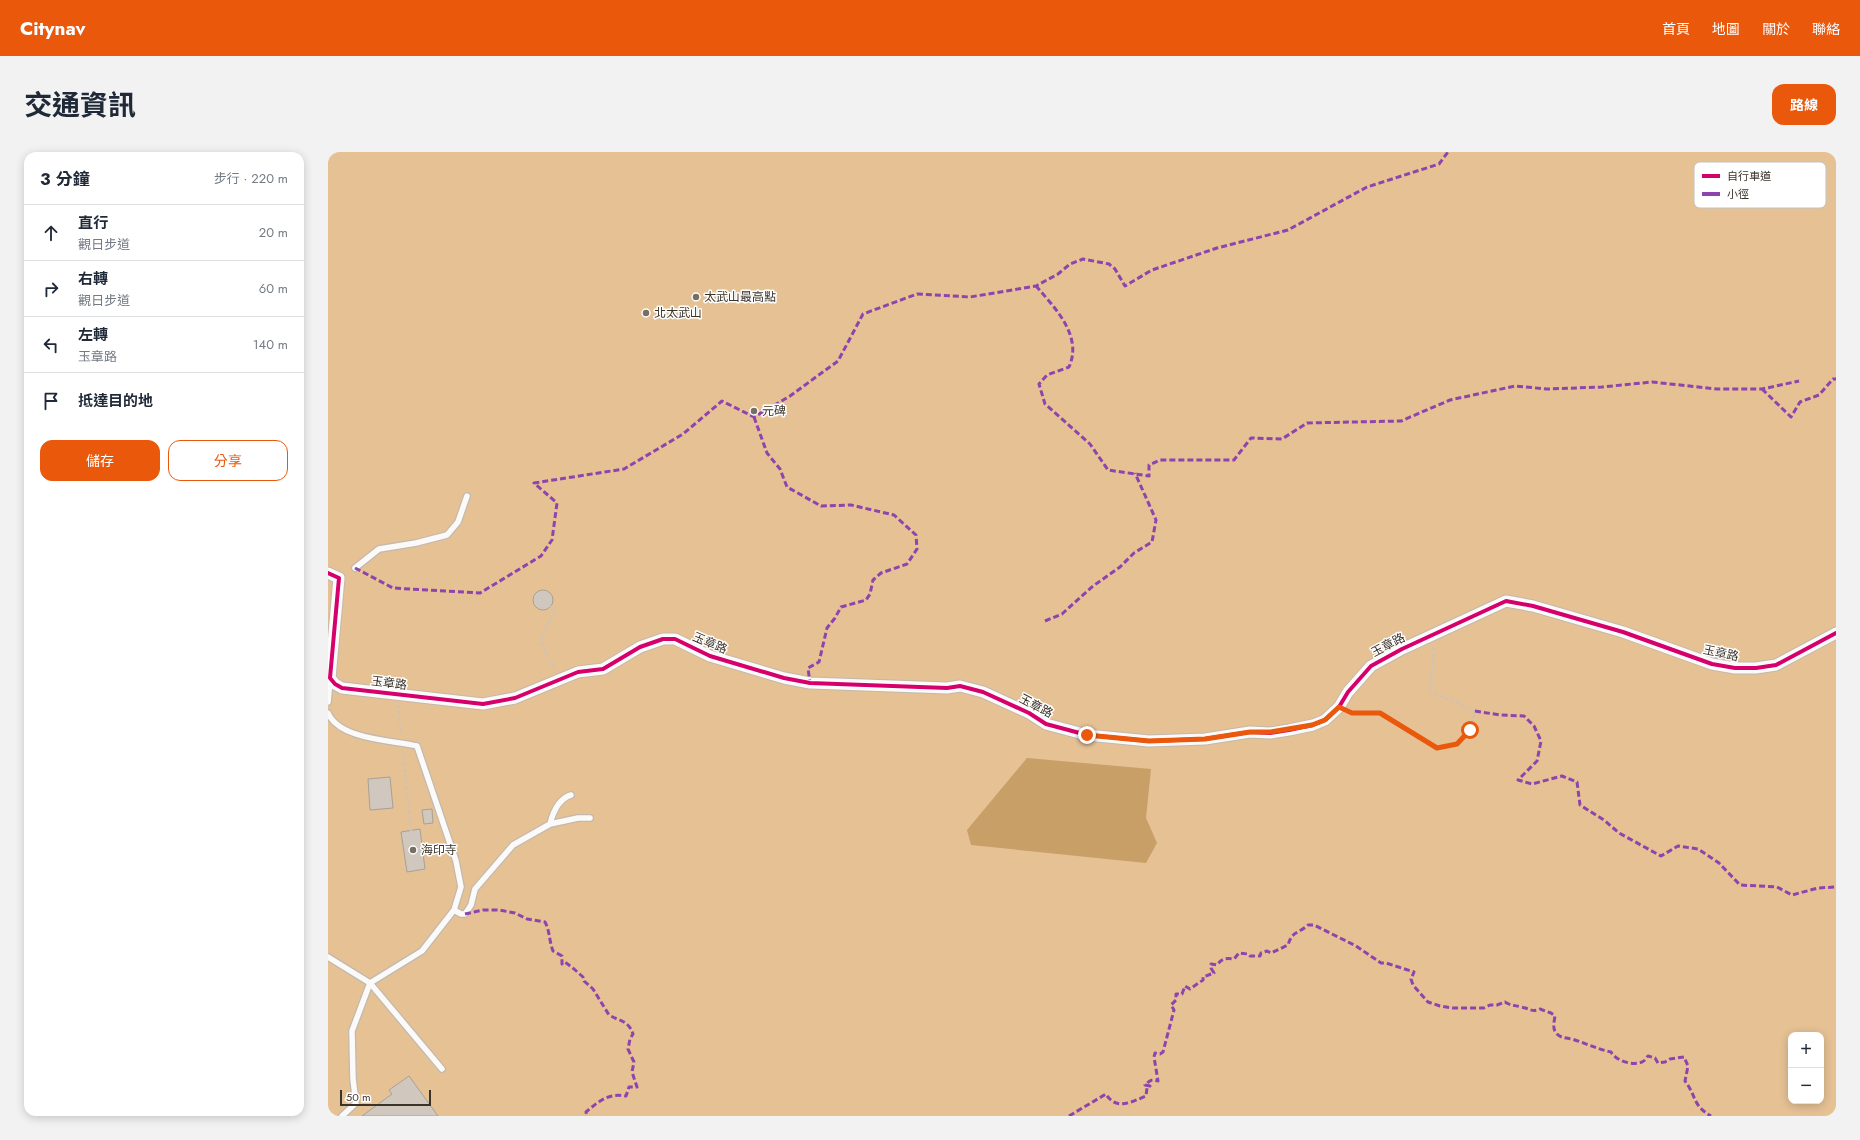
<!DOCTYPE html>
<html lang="zh-TW">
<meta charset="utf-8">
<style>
body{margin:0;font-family:Jost,"Noto Sans TC",sans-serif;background:#f2f2f3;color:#1f2937}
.controls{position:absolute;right:12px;bottom:12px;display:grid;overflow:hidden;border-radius:8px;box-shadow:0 2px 10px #0003}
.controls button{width:36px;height:36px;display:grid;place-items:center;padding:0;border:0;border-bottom:1px solid #e0e1e3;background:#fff;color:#1f2937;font:20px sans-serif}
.scale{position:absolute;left:12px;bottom:10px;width:91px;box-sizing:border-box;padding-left:4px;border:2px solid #3a332a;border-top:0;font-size:11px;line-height:14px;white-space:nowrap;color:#3a332a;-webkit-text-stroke:3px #fff;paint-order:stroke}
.stop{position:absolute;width:12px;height:12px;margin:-9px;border:3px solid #ea580c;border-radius:50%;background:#fff}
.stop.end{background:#ea580c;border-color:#fff;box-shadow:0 1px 4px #0008}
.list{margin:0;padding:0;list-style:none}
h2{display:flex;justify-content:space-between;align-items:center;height:52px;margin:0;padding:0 16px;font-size:17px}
h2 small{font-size:13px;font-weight:400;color:#747a83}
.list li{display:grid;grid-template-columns:26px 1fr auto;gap:12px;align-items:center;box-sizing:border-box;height:56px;padding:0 16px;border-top:1px solid #e0e1e3}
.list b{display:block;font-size:15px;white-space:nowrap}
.list p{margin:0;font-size:13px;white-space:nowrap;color:#747a83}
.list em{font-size:13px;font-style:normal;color:#747a83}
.actions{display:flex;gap:8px;padding:12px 16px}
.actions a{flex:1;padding:9px 0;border:1px solid #ea580c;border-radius:12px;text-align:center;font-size:14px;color:#ea580c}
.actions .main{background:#ea580c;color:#fff}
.icon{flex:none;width:22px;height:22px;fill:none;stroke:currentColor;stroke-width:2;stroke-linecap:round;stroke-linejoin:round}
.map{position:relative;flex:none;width:1508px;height:964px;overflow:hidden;border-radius:12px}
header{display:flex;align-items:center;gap:24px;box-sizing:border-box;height:56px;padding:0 20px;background:#ea580c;color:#fff}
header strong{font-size:19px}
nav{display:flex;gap:22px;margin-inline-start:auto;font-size:14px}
.intro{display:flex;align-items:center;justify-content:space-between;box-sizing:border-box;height:96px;padding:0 24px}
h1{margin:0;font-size:28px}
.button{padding:10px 18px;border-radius:12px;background:#ea580c;color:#fff;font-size:14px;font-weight:700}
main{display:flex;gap:24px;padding:0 24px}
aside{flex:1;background:#fff;border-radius:12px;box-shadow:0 2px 10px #0003}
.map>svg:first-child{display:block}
.forest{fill:#e5c194;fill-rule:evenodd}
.water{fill:#c79f67}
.building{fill:#d0c8be;stroke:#a8a096}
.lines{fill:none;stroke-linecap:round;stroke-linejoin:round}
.service-casing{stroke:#c1b9b0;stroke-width:8}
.minor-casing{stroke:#c1b9b0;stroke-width:13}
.path{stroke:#c9c3bf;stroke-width:2;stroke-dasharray:3 3;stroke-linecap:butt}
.service{stroke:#fcfaf8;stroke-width:5.5}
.minor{stroke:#fcfaf8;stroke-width:11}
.quiet{stroke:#8e44ad;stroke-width:3;stroke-dasharray:6 3;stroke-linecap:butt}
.cycleway-casing{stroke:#fff;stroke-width:6}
.cycleway{stroke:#d6006c;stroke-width:4}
.route{stroke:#ea580c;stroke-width:5}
.poi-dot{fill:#776f65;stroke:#fff;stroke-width:1.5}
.labels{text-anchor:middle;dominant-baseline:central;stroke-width:3;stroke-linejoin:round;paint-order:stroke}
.poi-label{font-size:12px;fill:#3a332a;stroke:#fff;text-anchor:start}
.street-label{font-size:12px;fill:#3a332a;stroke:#fff}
.key{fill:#fff;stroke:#c4c2bf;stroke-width:1}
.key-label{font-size:11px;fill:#3a332a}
</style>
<header>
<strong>Citynav</strong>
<nav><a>首頁</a><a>地圖</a><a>關於</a><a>聯絡</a></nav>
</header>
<div class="intro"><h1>交通資訊</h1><a class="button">路線</a></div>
<main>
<aside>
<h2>3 分鐘<small>步行 · 220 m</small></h2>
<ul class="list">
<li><svg class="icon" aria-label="ahead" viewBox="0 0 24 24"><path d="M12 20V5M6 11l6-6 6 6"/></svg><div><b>直行</b><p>觀日步道</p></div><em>20 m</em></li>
<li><svg class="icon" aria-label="right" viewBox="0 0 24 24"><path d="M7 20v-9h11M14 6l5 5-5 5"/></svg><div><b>右轉</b><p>觀日步道</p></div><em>60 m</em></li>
<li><svg class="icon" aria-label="left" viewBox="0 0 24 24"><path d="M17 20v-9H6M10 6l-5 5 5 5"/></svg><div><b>左轉</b><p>玉章路</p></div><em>140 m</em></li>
<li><svg class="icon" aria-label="arrive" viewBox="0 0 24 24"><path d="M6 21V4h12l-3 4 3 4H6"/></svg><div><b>抵達目的地</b></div></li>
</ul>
<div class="actions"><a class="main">儲存</a><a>分享</a></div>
</aside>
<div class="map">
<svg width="1508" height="964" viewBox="0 0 1508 964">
<rect width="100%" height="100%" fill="#e9dfd3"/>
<!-- forest -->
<path class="forest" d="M0 0H1508V964H0ZM1463 883H1493V949H1463Z"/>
<!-- water -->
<path class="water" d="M699 606 823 617 818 666 829 691 818 711 643 693 639 678Z"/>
<!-- building -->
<path class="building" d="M205 448a10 10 0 1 1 20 0a10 10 0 1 1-20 0Z
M62 625 65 656 42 658 40 627Z
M104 657 105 671 96 672 94 658Z
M92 677 97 717 79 720 73 680Z
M81 924 110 964H34L64 942 61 938Z"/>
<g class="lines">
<defs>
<path id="service" d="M27 416 51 397 88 391 119 383 130 370 139 344
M0 550 2 528
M0 561C12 588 64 588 89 594L128 709 133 735 126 758 94 799 42 831 24 879 25 927 28 951 14 964
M222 672 250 666H262
M126 758 133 762H137L143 753 147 737 185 693 222 672C225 660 230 647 243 643
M0 805 42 831 114 917"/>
<path id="minor" d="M0 421 11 426 2 526 7 532 14 536 155 552 187 546 250 520 275 517 312 495 335 487H347L382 504 456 526 482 531 619 536 632 534 655 540 701 561 718 572 759 583 821 589 877 587 922 580 942 581 961 578 985 573 997 568 1011 555 1020 540 1043 514 1074 497 1178 449 1205 454 1295 480 1384 512 1407 516H1428L1448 513 1508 481"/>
</defs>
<!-- service casing -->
<use href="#service" class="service-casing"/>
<!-- minor casing -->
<use href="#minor" class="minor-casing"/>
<!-- path -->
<path class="path" d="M222 454 227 460 217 476 213 491 226 517
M70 553 73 583
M1021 560 1024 561H1052L1109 596C1137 590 1141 586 1147 559L1102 539 1106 494
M75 599 83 679"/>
<!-- service -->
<use href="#service" class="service"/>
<!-- minor -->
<use href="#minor" class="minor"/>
<!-- quiet -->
<path class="quiet" d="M708 134C727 156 755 184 741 215L719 223 711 232 717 252 762 292 780 318 821 324V313L832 308H906L923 286 954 287 979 271 1073 269 1122 248 1187 234 1219 237 1274 235 1324 230 1389 237H1434L1471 229
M1434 237 1463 265 1472 250 1491 243 1505 227H1508
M426 265 439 301 452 317 459 335 493 354 523 353 566 363 588 383 589 397 579 412 553 421 545 428 542 442 538 448 513 455 507 466 499 476 491 510 480 516 482 531
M27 416 65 436 152 441 213 404 224 388 229 351 206 331 296 317 355 282 394 249 426 265 462 244 510 209 535 162 589 142 642 145 708 134 730 122 742 112 755 107 781 112 787 117 797 134 824 118 889 96 960 78 1039 35 1111 12 1120 0
M717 469 734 462 765 434 792 415 806 401 824 390 828 368 807 321
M1147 559 1172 563 1196 564 1206 574 1213 589 1209 609 1190 628 1204 632 1234 624 1249 630 1252 653 1276 668 1291 681 1333 704 1350 694 1370 697 1391 711 1412 733 1449 735 1464 743 1490 736 1508 735
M137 762 155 758H171L187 761 199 767 217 770C222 779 221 789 225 799L234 804V812L237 810 246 817 255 825 256 829 265 837 281 863C293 870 300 868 305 882L302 887 300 897 306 910 304 920 309 935H301L298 944C280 941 271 949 258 960L259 964
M741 964 778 942C788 959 803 950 818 944L819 936 822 934 817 933C822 928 824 927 830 929L826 905 827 901 832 902 835 900 846 858 843 853 848 848V842H854L857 834 862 837 875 828V825L886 821 883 816V812L889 813C894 806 898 806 906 807L911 801 920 802 922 804H932L933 801 939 799 943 801 960 793C964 779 970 782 980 773H986L1028 794 1053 811H1058L1086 820 1083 827 1085 833 1100 850 1112 854 1125 856H1156L1162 853H1169L1177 850C1183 854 1187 853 1193 855 1201 856 1204 861 1212 857L1223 861 1227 864C1226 871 1224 877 1229 882 1233 886 1238 886 1244 887 1257 891 1269 897 1283 900 1288 909 1305 914 1314 910 1317 909 1318 906 1320 904L1327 906 1330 911 1337 910 1342 907 1356 905 1360 914 1357 929C1369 945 1364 953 1383 964"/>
<defs>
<path id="cycleway" d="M0 421 11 426 2 526 7 532 14 536 155 552 187 546 250 520 275 517 312 495 335 487H347L382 504 456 526 482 531 619 536 632 534 655 540 701 561 718 572 759 583 821 589 877 587 922 580 942 581 961 578 985 573 997 568 1011 555 1020 540 1043 514 1074 497 1178 449 1205 454 1295 480 1384 512 1407 516H1428L1448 513 1508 481"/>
</defs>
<!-- cycleway casing -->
<use href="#cycleway" class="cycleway-casing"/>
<!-- cycleway -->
<use href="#cycleway" class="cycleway"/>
</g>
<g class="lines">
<!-- route -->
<path class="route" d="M759 583 821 589 877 587 922 580H942L984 573 997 568 1011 555 1024 561H1052L1109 596 1129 592 1142 578"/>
</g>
<!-- markers -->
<g class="poi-dot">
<circle cx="368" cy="145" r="4"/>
<circle cx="318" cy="161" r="4"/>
<circle cx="426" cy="259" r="4"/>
<circle cx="85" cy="698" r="4"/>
</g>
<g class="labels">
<!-- poi labels -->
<g class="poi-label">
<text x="376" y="145">太武山最高點</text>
<text x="326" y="161">北太武山</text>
<text x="434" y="259">元碑</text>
<text x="93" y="698">海印寺</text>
</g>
<!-- street labels -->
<g class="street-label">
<text transform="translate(382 491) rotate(23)">玉章路</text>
<text transform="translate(1060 493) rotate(-28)">玉章路</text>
<text transform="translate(1393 501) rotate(12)">玉章路</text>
<text transform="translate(61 531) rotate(7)">玉章路</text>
<text transform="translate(708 554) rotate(28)">玉章路</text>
</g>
</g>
<!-- legend -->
<rect x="1366" y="10" width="132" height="46" rx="6" class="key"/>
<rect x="1374" y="22" width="18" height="4" fill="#d6006c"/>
<rect x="1374" y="40" width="18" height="4" fill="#8e44ad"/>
<g class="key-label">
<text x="1399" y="28">自行車道</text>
<text x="1399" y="46">小徑</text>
</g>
</svg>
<div class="controls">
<button>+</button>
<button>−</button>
</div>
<div class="scale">50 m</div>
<div class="stop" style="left:1142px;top:578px"></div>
<div class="stop end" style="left:759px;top:583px"></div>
</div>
</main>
